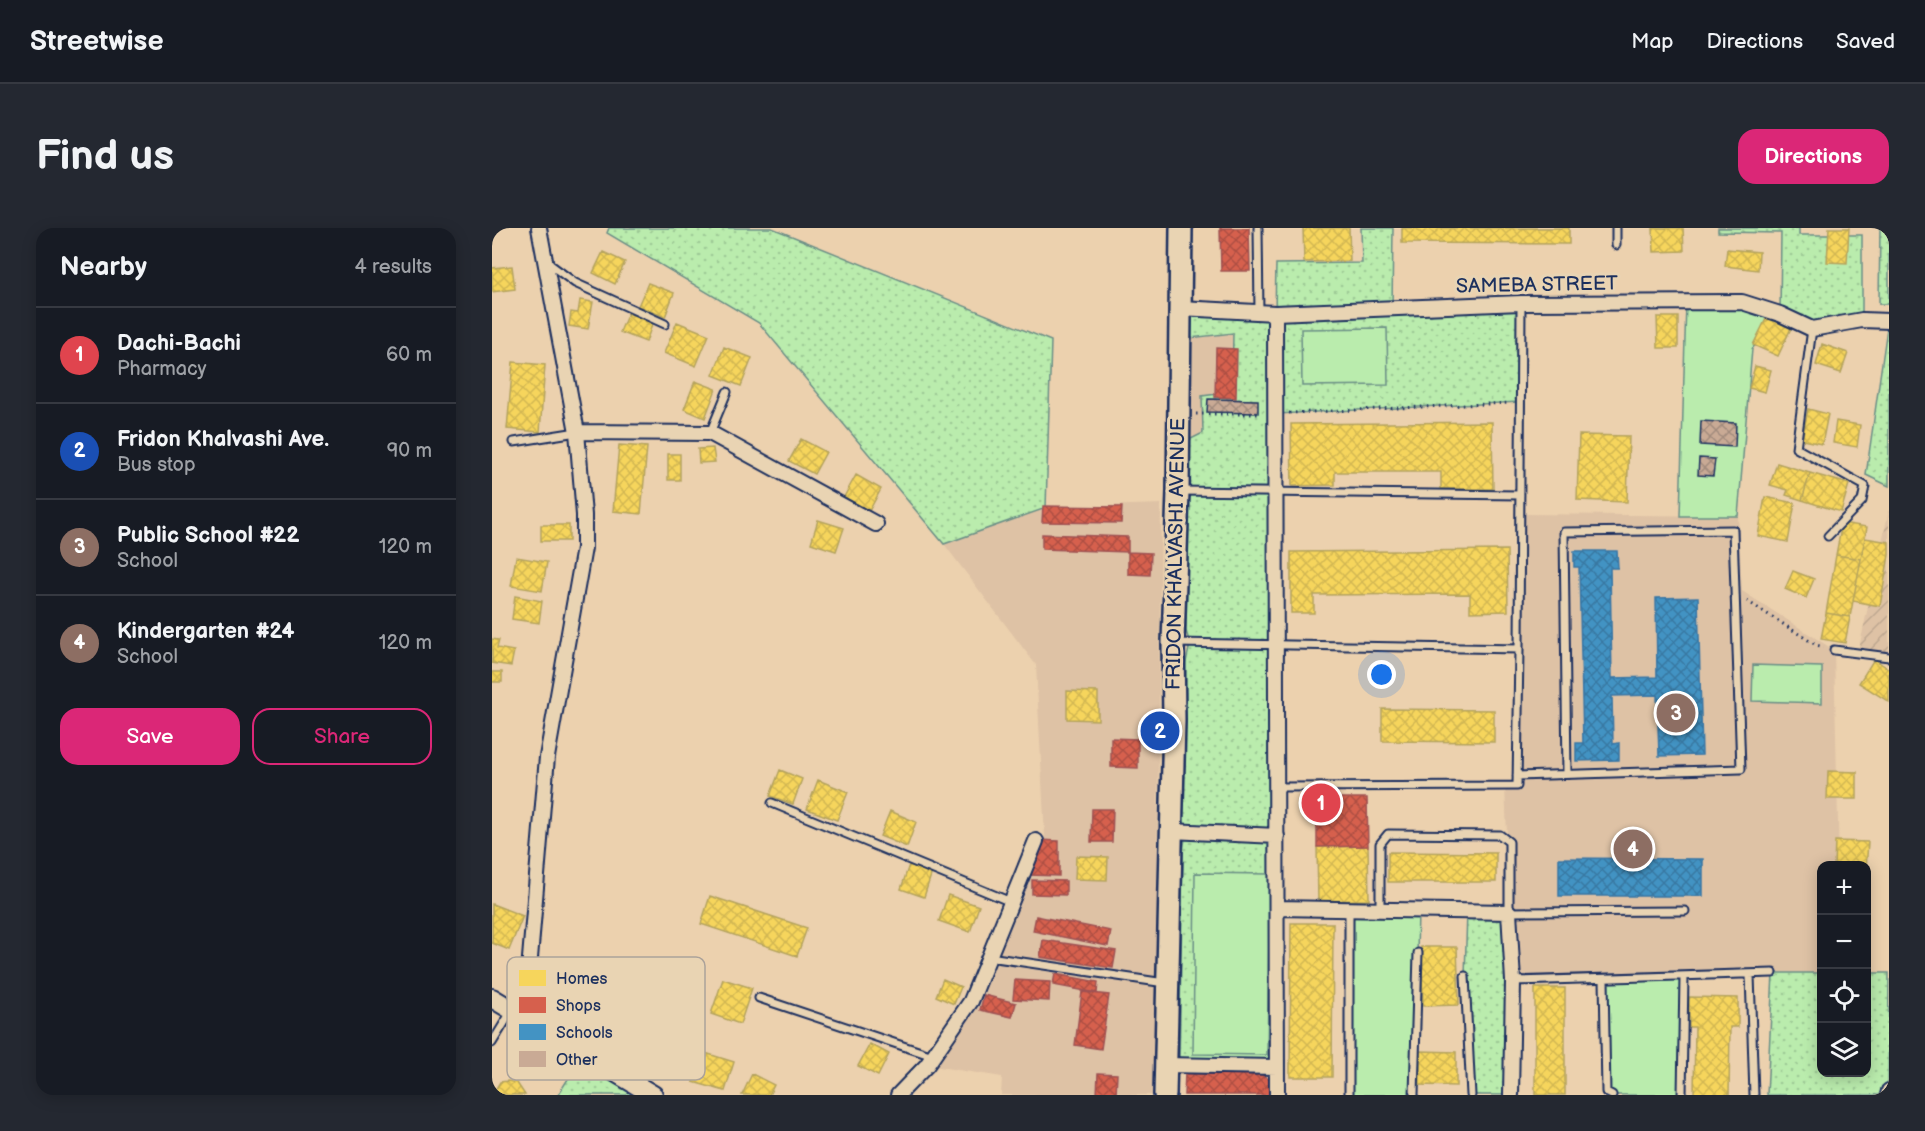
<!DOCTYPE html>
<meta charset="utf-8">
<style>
body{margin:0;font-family:"Balsamiq Sans",sans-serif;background:#242831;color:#f1f3f6}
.controls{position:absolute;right:18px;bottom:18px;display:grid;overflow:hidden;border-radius:12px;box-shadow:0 3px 15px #0003}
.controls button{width:54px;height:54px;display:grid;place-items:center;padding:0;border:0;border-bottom:2px solid #363941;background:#171b24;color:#f1f3f6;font:30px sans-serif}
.you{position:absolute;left:890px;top:447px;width:21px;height:21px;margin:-15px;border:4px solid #fff;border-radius:50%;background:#1a73e8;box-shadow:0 0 0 9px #1a73e833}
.badge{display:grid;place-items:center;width:39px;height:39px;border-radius:50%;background:#db2777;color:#fff;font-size:20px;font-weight:700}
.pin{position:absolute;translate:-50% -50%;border:3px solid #fff;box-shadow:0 2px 6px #0006}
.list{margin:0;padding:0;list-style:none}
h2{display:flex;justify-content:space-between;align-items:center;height:78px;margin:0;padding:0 24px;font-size:26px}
h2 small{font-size:20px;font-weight:400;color:#9ea1a6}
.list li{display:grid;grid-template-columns:39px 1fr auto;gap:18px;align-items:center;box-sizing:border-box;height:96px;padding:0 24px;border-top:2px solid #363941}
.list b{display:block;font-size:22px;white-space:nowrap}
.list p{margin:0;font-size:20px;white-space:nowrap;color:#9ea1a6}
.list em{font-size:20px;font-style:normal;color:#9ea1a6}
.actions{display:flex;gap:12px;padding:18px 24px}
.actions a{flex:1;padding:14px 0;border:2px solid #db2777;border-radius:18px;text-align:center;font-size:21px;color:#db2777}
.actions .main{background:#db2777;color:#fff}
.icon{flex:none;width:33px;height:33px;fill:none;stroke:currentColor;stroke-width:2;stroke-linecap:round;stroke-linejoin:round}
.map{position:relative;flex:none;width:1397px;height:867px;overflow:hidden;border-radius:18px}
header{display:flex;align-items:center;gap:36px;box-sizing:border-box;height:84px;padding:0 30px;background:#171b24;border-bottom:2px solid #363941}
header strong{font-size:28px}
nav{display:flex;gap:33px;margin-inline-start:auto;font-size:21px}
.intro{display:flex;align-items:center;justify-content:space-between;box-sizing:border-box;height:144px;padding:0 36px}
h1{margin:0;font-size:42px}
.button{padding:15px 27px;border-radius:18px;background:#db2777;color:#fff;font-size:21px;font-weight:700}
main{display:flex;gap:36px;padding:0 36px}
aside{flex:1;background:#171b24;border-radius:18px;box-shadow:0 3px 15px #0003}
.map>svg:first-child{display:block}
.built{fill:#dec2a5}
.industrial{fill:url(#industrial-furrows)}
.grass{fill:url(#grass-dots);stroke:#6a8e86;stroke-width:1.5}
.green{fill:#baecad;stroke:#6a8e86;stroke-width:1.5}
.homes{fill:url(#homes-cross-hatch);stroke:#b4a35d;stroke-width:1.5}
.shops{fill:url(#shops-cross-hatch);stroke:#9e5152;stroke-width:1.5}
.schools{fill:url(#schools-cross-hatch);stroke:#3775a5;stroke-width:1.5}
.building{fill:url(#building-cross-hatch);stroke:#1b2f5e;stroke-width:1.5}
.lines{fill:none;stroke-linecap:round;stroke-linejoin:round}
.lane-casing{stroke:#1b2f5e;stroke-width:11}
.street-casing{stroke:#1b2f5e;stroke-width:18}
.secondary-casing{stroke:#1b2f5e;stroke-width:22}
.primary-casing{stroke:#1b2f5e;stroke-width:26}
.path{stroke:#1b2f5e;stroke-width:3;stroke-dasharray:1.5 4.5;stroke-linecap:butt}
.lane{stroke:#e9d4b3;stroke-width:7}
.street{stroke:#e9d4b3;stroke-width:14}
.secondary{stroke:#e9d4b3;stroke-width:18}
.primary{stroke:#e9d4b3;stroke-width:21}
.labels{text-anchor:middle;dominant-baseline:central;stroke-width:6;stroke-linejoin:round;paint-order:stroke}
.street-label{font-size:20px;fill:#1b2f5e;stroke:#e9d4b3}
.key{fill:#e9d4b3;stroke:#aba29a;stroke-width:1.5}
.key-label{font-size:16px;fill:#1b2f5e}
</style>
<header>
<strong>Streetwise</strong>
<nav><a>Map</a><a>Directions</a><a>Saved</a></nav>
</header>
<div class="intro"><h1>Find us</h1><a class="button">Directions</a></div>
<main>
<aside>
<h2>Nearby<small>4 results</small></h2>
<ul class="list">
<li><span class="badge" style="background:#e0444e">1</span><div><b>Dachi-Bachi</b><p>Pharmacy</p></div><em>60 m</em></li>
<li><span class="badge" style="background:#1a4fb4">2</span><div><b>Fridon Khalvashi Ave.</b><p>Bus stop</p></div><em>90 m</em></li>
<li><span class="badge" style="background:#8d6e63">3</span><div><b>Public School #22</b><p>School</p></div><em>120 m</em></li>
<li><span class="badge" style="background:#8d6e63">4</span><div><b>Kindergarten #24</b><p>School</p></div><em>120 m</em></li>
</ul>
<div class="actions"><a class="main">Save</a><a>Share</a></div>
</aside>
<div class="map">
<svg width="1397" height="867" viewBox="0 0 1397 867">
<defs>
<pattern id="industrial-furrows" width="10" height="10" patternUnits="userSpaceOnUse" patternTransform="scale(1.5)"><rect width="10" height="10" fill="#dec2a5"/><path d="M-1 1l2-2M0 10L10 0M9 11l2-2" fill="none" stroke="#bea790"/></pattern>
<pattern id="grass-dots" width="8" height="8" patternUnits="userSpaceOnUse" patternTransform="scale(1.5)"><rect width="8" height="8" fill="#baecad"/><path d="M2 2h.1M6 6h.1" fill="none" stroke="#9fcb97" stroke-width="1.8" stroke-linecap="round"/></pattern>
<pattern id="homes-cross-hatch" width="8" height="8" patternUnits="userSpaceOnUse" patternTransform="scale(1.5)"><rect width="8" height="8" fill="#f6d55c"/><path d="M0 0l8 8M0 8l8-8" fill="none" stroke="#d2b752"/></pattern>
<pattern id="shops-cross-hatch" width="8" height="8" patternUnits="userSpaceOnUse" patternTransform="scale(1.5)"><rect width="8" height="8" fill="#d6604d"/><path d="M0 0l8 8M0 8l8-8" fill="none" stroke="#ad5043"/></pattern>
<pattern id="schools-cross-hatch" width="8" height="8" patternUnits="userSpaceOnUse" patternTransform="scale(1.5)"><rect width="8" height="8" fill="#4393c3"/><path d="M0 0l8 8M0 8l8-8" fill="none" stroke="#3778a2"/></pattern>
<pattern id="building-cross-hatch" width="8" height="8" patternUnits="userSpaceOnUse" patternTransform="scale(1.5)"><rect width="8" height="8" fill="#c9aa95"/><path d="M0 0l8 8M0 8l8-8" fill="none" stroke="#a28b7d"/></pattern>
</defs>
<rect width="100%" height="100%" fill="#ecd1ae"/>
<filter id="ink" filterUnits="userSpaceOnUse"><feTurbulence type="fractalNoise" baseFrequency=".0167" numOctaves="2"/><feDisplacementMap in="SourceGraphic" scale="12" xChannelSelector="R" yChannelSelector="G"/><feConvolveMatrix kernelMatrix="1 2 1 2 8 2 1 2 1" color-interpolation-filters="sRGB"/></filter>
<g filter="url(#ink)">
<!-- built -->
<path class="built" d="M695 95 698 110 741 105 740 165 711 205 697 212Z
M669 276 663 867H509L510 849 435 837 479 773 544 613 553 610 544 437 452 316 554 280Z
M1028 286 1246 288 1250 363 1342 422 1347 637 1330 638 1329 745 1021 753 1013 558H1024Z"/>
<!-- industrial -->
<path class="industrial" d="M1397 282V429L1366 425Z"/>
<!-- grass -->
<path class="grass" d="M117 0H280L559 113 554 280 452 316 267 95 115 5Z
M869 0H901L900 81 1029 75 1028 174 784 186 785 839 687 837 691 624 694 604 690 586 694 434 698 416 694 403 696 273 701 263 696 255 697 212 711 205 710 168 740 164 741 105 698 110V81L783 85 784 36 870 35Z
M1226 0H1307V7H1370V92L1320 101 1288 86 1289 5 1226 4Z
M1388 0H1397V76H1387Z
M1396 93H1397V258L1374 247Z
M975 683 1017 684 1019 867H979L973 748Z
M1281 745H1329L1330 844H1374L1375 745H1397L1396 867H1275Z
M92 825 161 867H66Z"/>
<!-- green -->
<path class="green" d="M1194 74H1250L1288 86 1260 121 1246 288H1188Z
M895 100 896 157 810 158 809 101Z
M1261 437 1330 439V475L1260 473Z
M703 645 778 646 775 827 701 826Z
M857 680 926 682 922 867H857Z
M1192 749 1190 867H1120L1114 864 1112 751Z"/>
<!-- homes -->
<path class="homes" d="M811 0H857L858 33 812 34Z
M910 0H1077V16L910 15Z
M1161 0H1191L1192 23 1162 24Z
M1337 0H1357L1355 35 1335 34Z
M1235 21 1267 24 1266 42 1233 38Z
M111 24 133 34 123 56 101 45Z
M20 38 23 61 0 64V40Z
M156 55 182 65 173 89 146 78Z
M88 72 101 74 96 101 77 98 79 84 86 85Z
M136 85 161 94 154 114 128 104Z
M1165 89H1186V120H1166Z
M1275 89 1299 100 1286 128 1261 117Z
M185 94 217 107 204 138 172 125Z
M1330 116 1356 125 1349 145 1324 137Z
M232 119 260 130 249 158 221 147Z
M21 134 53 137 48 204 15 201Z
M1263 138 1279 142 1273 164 1257 160Z
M203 153 224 161 213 190 192 181Z
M1316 181 1336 186 1330 216 1310 212Z
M1344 193 1368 197 1365 219 1341 215Z
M1000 194 1001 261H949V244H843V257L800 258 799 196Z
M1087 207 1137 208 1135 274 1085 272Z
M309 211 334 224 322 246 297 233Z
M127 217 155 219 149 286 121 283Z
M221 220 223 234 207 235 206 221Z
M176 226H188V252H176Z
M1285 235 1318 245 1310 272 1294 267 1296 262 1278 257Z
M1318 245 1357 256 1349 284 1310 272Z
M364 247 389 261 377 283 352 269Z
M1273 269 1303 275 1296 314 1266 308Z
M326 292 352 300 344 323 319 315Z
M1350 295 1375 299 1369 331 1344 327Z
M49 297H77V313H49Z
M1373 310 1397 314V327L1388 378 1361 373Z
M1015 322 1016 383 978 384V366L822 367V385H799V324Z
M1344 327 1369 331 1358 389 1334 385Z
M24 329 55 334 50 363 19 358Z
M1301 343 1322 351 1314 370 1293 361Z
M23 368 50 373 47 395 20 391Z
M1334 385 1358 389 1353 415 1329 411Z
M0 411 7 412 5 420 22 423 19 438 0 435Z
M1382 431 1397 441V474L1367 455Z
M0 444H10V454H0Z
M575 463 606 464V492L575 491Z
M890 481 1002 482V514L890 513Z
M288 542 310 551 301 576 278 568Z
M1336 543 1365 544V571H1335Z
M326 552 356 564 345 592 315 581Z
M398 583 424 594 415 619 388 608Z
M1343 613 1376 614 1374 641V638H1342Z
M876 618 877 672 826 673 825 619Z
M896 624 1004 625V654H896Z
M584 628 616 629 615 652 583 651Z
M417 637 440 644 432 669 409 661Z
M456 667 487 678 478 704 447 693Z
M218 668 315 700 305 728 209 696Z
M0 676 31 688 17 722 0 715Z
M799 695H841L840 849H798Z
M929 719H965L967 777 931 778Z
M231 751 260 760 248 796 219 786Z
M451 751 469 759 462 776 444 768Z
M1043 760H1073V867H1043Z
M1197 769 1246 770V799H1238L1237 867H1202L1203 799H1197Z
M378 816 397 826 386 848 366 838Z
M928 823 964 824V858L928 857Z
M210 824 242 834 233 863 201 854Z
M260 846 282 857 277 867H250Z
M16 853 25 855 33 867H0L8 854Z"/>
<!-- shops -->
<path class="shops" d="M728 0H757L758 43H729Z
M724 120 745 121 744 170 723 169Z
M551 278 630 279 629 295 550 294Z
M550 306 636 309V324L550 321Z
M636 324 659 325 658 347 636 346Z
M619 510 646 511V540L619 539Z
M825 570H875L876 618 825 619Z
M600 581H621L620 614H599Z
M547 612 567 613V648L537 647Z
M540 652 574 653V667L540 666Z
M544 688 619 703 616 718 541 703Z
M551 712 624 723 621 740 548 729Z
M563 746 606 754 605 765 561 757Z
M523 752 558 754 557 773 521 771Z
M590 764 617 767 609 821 583 817Z
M492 767 524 775 520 789 488 782Z
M606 845 625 846 624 867H605Z
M693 845 769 846 782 855V867H692Z"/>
<!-- schools -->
<path class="schools" d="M1082 323H1125L1126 340H1118L1120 450 1165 449 1164 370 1206 369 1210 527 1167 528 1165 467 1120 468 1121 516 1127 515V532L1084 533V515H1091L1087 339H1082Z
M1067 630 1211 631V668H1067Z"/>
<!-- building -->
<path class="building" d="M716 171 766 172V185L715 184Z
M1209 193 1244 195 1243 219 1208 217Z
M1207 230 1223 231 1221 248 1206 247Z"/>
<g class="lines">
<defs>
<path id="lane" d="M766 0 767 85
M1124 0V17
M56 35 83 55 173 96
M1320 101 1304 220 1373 258 1370 273 1336 308
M218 205 235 164
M22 214 85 204
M688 263 1028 267
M683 415 1027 421 1029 75
M1342 422 1397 429
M1025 548 1249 541 1241 302 1072 304 1075 546
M785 559 1025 558 1027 421
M280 575 519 674
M888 681V616L896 606 1008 607 1017 614V684L1193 683
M497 729 673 755
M1258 747 1262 867
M973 748 979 867
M1112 751 1114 864 1120 867
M1021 753 1281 745
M267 770 441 828
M0 815 19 784
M857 867V681
M922 867 926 725
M1190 867 1192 749"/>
<path id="street" d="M688 80 783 85 1029 75 1250 74 1288 86 1320 101 1370 92 1397 93
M783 85 785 867
M85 204 218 205 384 296
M679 603 785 608
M785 680 1017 684 1021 753 1019 867
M20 782 36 754 55 529 92 320V287L85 204 47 0
M672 837 785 839
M406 867 435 837 479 773 544 613
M1396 867 1397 863"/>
<path id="secondary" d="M0 770 161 867"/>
<path id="primary" d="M673 867 682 492 681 415 686 263 689 0"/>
</defs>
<!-- lane casing -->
<use href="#lane" class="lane-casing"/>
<!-- street casing -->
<use href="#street" class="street-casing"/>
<!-- secondary casing -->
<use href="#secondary" class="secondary-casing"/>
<!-- primary casing -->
<use href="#primary" class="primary-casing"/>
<!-- path -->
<path class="path" d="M797 185 1018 175
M704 186H769
M1255 373 1324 417 1332 419"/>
<!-- lane -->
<use href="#lane" class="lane"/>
<!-- street -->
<use href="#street" class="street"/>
<!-- secondary -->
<use href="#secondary" class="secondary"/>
<!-- primary -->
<use href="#primary" class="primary"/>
</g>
</g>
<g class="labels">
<!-- street labels -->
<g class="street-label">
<text transform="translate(1045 57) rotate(-1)">SAMEBA STREET</text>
<text transform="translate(684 326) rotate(-89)">FRIDON KHALVASHI AVENUE</text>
</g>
</g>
<!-- legend -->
<rect x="15" y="729" width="198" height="123" rx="9" class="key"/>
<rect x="27" y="742" width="27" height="16" fill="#f6d55c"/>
<rect x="27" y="769" width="27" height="16" fill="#d6604d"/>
<rect x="27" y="796" width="27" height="16" fill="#4393c3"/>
<rect x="27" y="823" width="27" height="16" fill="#c9aa95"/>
<g class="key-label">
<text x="64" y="756">Homes</text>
<text x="64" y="783">Shops</text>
<text x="64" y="810">Schools</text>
<text x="64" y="837">Other</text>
</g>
</svg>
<div class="controls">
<button>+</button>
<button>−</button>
<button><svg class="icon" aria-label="locate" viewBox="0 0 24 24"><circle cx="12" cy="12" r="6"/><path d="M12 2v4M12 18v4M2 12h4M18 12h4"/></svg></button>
<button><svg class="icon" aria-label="layers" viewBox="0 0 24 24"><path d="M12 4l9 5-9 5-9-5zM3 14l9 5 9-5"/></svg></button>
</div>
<div class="you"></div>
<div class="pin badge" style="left:829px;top:575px;background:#e0444e">1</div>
<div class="pin badge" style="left:668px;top:503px;background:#1a4fb4">2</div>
<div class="pin badge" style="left:1184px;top:485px;background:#8d6e63">3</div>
<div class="pin badge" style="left:1141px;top:621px;background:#8d6e63">4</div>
</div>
</main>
